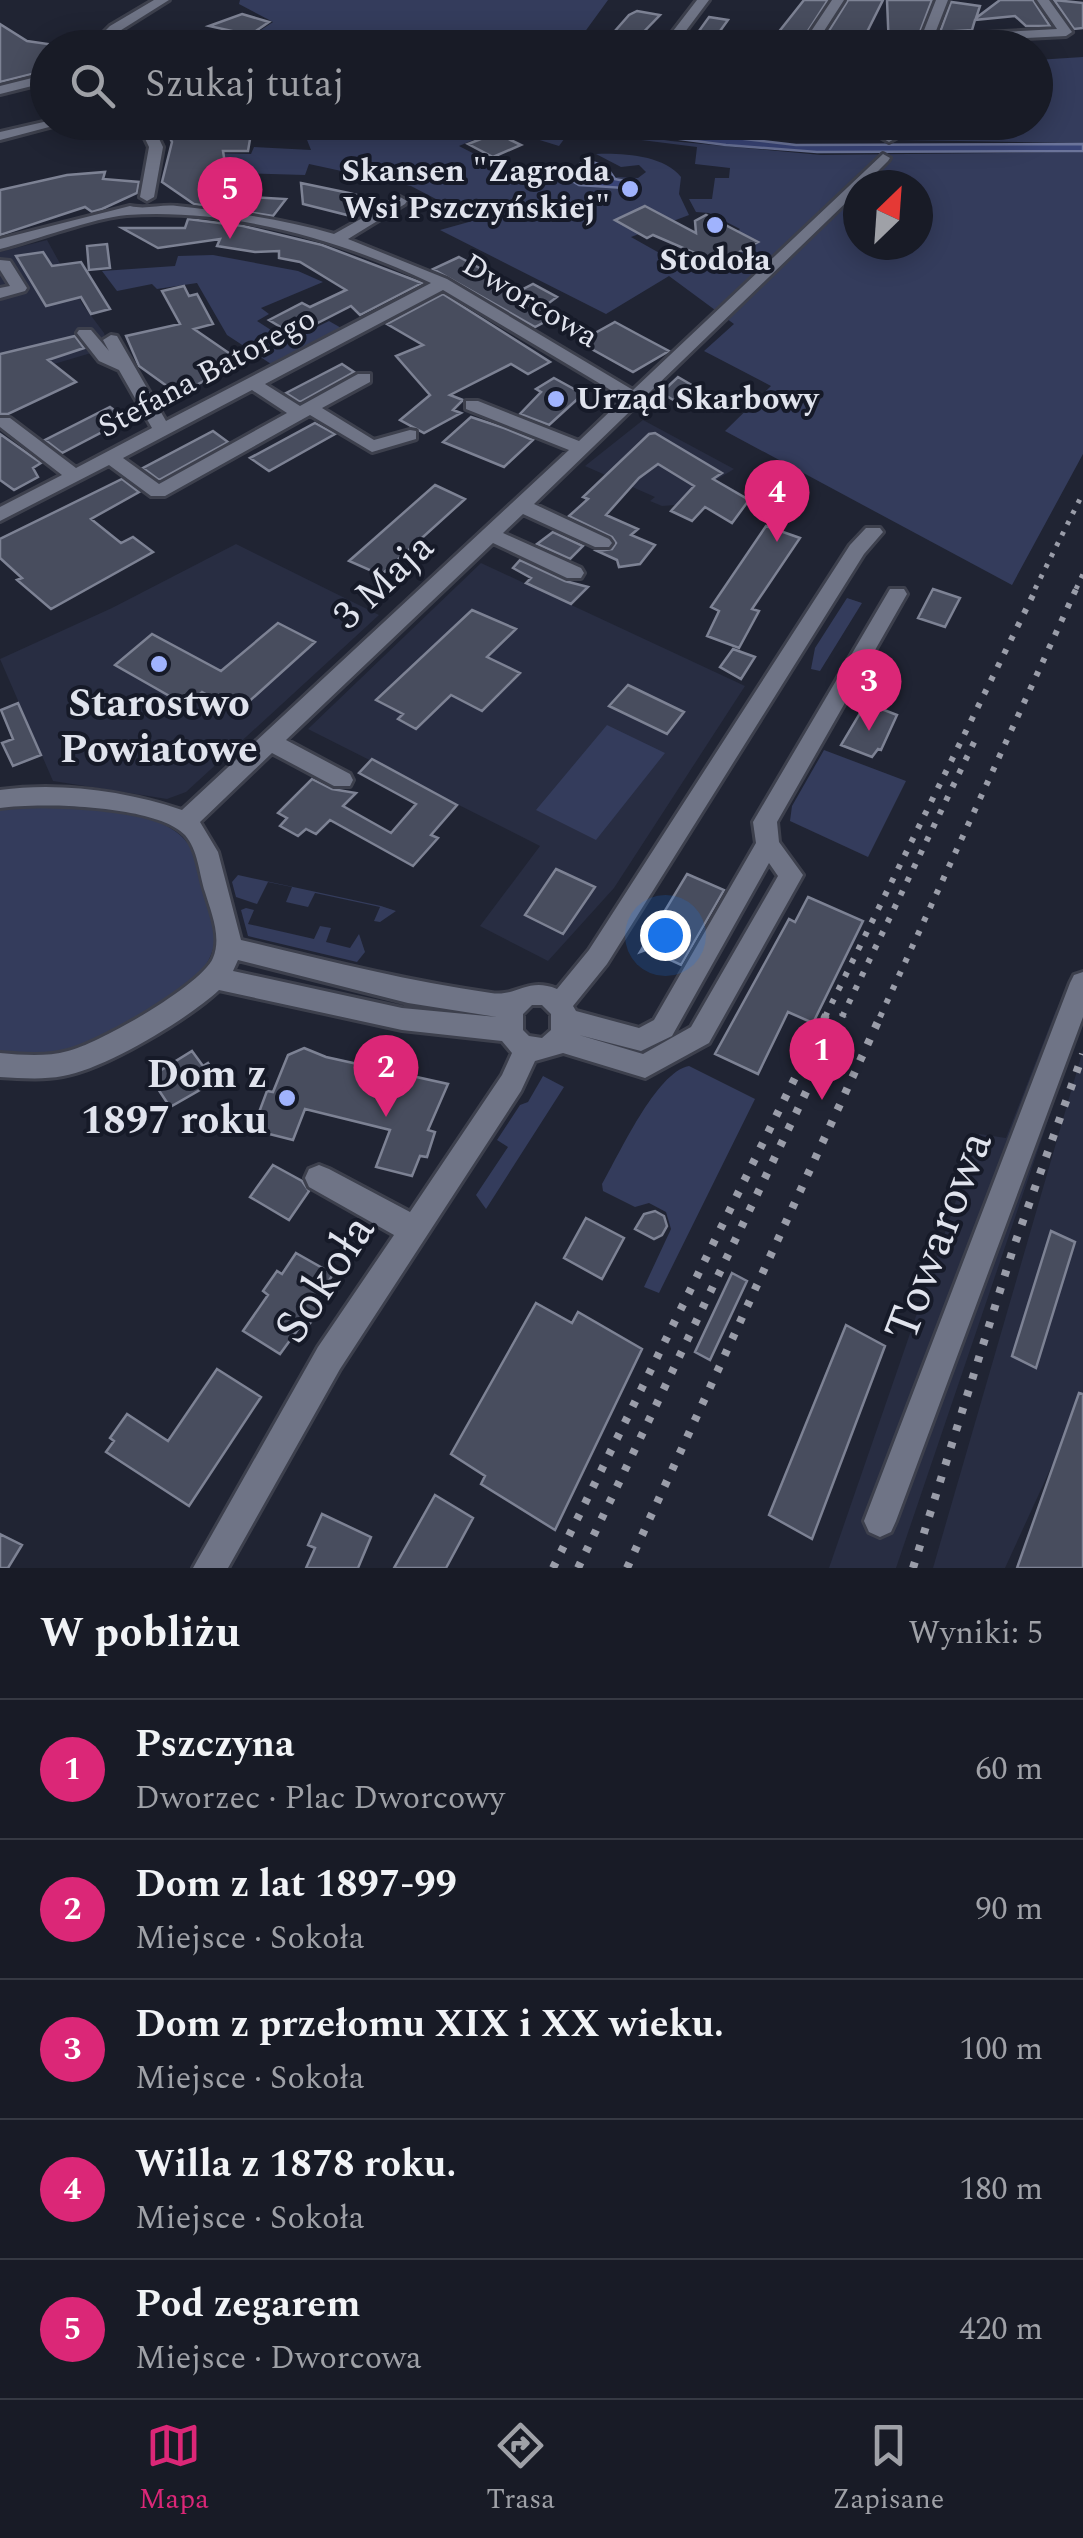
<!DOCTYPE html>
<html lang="pl">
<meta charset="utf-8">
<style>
body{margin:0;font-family:Spectral,serif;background:#252832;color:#f1f3f6}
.compass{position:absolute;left:843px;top:170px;width:90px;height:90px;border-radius:50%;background:#181b26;box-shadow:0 5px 25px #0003;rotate:25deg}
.you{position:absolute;left:665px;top:935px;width:35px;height:35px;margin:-25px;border:8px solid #fff;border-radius:50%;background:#1a73e8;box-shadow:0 0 0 15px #1a73e833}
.badge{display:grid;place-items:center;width:65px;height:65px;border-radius:50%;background:#db2777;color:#fff;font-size:32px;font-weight:700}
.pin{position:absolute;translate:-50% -82px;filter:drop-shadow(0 2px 5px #0008)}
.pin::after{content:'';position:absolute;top:52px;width:35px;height:30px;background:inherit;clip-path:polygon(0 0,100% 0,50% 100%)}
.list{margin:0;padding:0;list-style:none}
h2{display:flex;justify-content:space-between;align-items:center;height:130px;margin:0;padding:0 40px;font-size:42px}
h2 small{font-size:32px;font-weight:400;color:#9fa1a7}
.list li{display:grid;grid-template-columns:65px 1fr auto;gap:30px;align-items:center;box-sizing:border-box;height:140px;padding:0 40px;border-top:2px solid #363943}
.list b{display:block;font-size:38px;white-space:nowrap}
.list p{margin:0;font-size:32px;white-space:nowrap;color:#9fa1a7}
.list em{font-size:32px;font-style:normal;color:#9fa1a7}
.icon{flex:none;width:55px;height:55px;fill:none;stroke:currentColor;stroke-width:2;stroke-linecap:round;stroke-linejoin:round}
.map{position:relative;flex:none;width:1083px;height:1568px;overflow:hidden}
.search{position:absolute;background:#181b26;box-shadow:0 5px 25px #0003;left:30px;right:30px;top:30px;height:110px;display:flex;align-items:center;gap:25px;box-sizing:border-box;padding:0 35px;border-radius:55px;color:#9fa1a7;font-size:38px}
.sheet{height:830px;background:#181b26}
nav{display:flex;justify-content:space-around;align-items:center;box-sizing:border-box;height:140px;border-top:2px solid #363943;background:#181b26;font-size:28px;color:#9fa1a7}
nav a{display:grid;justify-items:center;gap:5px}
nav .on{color:#db2777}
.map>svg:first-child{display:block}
.built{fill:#282d42}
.green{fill:#343c5c;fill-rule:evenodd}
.water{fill:#394477;stroke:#6b749a;stroke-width:2.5}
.building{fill:#484d5e;stroke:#7d8294;stroke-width:2.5}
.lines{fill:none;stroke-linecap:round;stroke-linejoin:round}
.minor-casing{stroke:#3d404d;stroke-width:6}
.minor{fill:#6f7486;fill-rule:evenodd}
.rail-far2{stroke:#9a9da9;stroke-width:5;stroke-dasharray:4 8;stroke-linecap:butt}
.rail-far1{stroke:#9a9da9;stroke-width:6;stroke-dasharray:5 10;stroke-linecap:butt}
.rail{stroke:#9a9da9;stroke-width:8;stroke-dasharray:6 12;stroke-linecap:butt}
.poi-dot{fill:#a0b3fd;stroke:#161a28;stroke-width:4}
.labels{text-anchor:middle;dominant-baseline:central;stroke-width:8;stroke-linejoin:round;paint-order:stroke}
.far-poi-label{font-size:32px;font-weight:bold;fill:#e0e3ed;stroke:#161a28;text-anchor:end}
.far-street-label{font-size:32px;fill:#e0e3ed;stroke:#161a28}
.street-label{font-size:40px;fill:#e0e3ed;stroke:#161a28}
.poi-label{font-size:40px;font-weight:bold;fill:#e0e3ed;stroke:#161a28}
.near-street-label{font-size:48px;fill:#e0e3ed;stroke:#161a28}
</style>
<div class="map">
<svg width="1083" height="1568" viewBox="0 0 1083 1568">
<rect width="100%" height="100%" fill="#202433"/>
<!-- built -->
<path class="built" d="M47 240 83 305 104 333 108 348 0 380V252Z
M643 420 734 469 675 505 662 506 650 501 655 497 585 466Z
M236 544 379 615 186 792 167 799 53 781 0 659 112 608Z
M481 563 745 686 614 888 548 961 480 926 540 846 308 729Z
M1056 1010 1080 1026 896 1568H829L979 1134 1006 1138Z
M1083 1050V1568L1060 1448 1005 1568H933Z"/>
<!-- green -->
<path class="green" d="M240 0H608L584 33 573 41 528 35 514 48 235 47 273 22 239 4Z
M1083 57V143L901 140 906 123 1036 122V60Z
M300 122H542L671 141 821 155 1083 152V454L1012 585 725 431 771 386 704 351 734 324 669 276 606 314 440 230 476 220 411 186 309 164 305 175 197 172 202 153 251 154 254 147 311 150ZM501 128 559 146 570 131 697 147 695 164 730 168 729 178H715L712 199H689L696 212 709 213 740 229C723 246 699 250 679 264L631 237 689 215 679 194 681 177C664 155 622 153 596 154L621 167 639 165 646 172 638 178 614 177 637 183 639 188 579 185 567 178 568 174 560 173 561 167 523 179 459 146ZM858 185H918V245H858Z
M213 255 298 271 323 282 261 308 269 314 257 321 288 341 329 321 343 329 271 364 227 335 197 283 157 289 152 284 117 291 102 271 175 266 178 256Z
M847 598 862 603 820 671 811 669 815 648Z
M607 725 665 753 596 840 536 810Z
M824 750 906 781 868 857 790 821 792 806Z
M56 803C98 810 165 809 190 846 199 875 218 913 214 944 207 993 116 1029 77 1051L57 1057 0 1054V807Z
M238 875 381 906 396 911 380 922 374 921 380 907 315 893 308 907 286 902 292 887 268 882 257 904 236 897 232 882Z
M246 908 254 910 248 924 314 939 320 926 331 928 326 942 350 948 359 934 365 952 357 962 248 936 241 910Z
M689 1066 755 1099 659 1293 644 1287 671 1229 666 1212 649 1203 635 1207 603 1191 602 1184C619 1155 656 1072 689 1066Z
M543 1076 564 1087 486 1209 476 1195 508 1147 497 1140 520 1105 528 1102Z"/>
<!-- water -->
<path class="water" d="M557 123H605L796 145 1083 144V151L817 152 726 145Z
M592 162 606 166 615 179 637 183 639 189 579 185 567 178 580 164Z"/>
<!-- building -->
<path class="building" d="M804 0H828L797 48H766Z
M848 0H883L859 48H818Z
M887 0H932L914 48H889Z
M1000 0H1033L1050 26H1026L1015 16 975 20 972 30 940 32 951 2 980 6 976 18Z
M1054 0 1083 3V28L1074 29Z
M637 11 660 15 628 48H600L629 15Z
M242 14 269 22 250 35 209 26Z
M709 17 728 20 710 45 691 42Z
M0 24 27 41 48 44V70L0 82Z
M161 122H253L248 151H223L228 183 234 188 231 196 286 199 273 216 194 204 162 182 172 142Z
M496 133 521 145 493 157 468 144Z
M105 172 103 179 139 182 137 193 102 209 92 212 85 207 0 235V190L67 175Z
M301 183 349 193 368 198 351 216 303 204Z
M645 206 696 233 695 221 706 215 758 242 718 263 653 235 647 238 615 220Z
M188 219 243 226 322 245 422 283 360 315 351 306 294 335 269 320 302 303 310 307 346 290 300 262 279 258V251L255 252 217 246 220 239 158 248 122 228H185Z
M107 244 110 268 89 270 87 246Z
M43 252 52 266 81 262 110 309 91 314 81 297 46 306 16 256Z
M459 257 521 290 533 284 557 297 542 308 556 316 535 327 433 269Z
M184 286 189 296 197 294 213 324 194 329 242 362 178 394 139 366 126 336 180 324 162 291Z
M443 294 550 362 528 374 511 364 450 395 463 400 453 410 461 413 424 433 400 420 430 395 396 356 423 345 387 324Z
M615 322 639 335 669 351 633 372 579 342Z
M75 336 84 348 48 360 76 382 8 414H0V354Z
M342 364 354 372 300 402 286 393Z
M678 377 709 395 688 408 661 393Z
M554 378 583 394 549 425 520 414 541 392 536 389Z
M110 407 127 419 62 453 45 440Z
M471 417 504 428 533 440 504 467 443 442Z
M315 423 335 434 269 471 250 458Z
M213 431 228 442 159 480 143 468Z
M655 433 722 473 713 479 749 500 732 523 705 507 692 521 671 511 694 486 658 464 639 478 606 515 638 529 631 535 655 545 640 564 619 567 617 560 597 551 612 549 616 543 612 537 569 516 588 499 583 497 649 434Z
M0 434 41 463 33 468 38 477 14 490 0 480Z
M122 479 139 492 91 519 121 543 133 537 153 552 51 609 17 580 22 578 0 558V539Z
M435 485 465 499 381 575 349 561Z
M766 526 800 538 752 609 759 611 739 648 707 636 719 611 711 607Z
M553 532 583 546 570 559 537 544Z
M520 560 565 581 588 587 571 604 526 583 531 578 513 568Z
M933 589 960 598 945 627 918 618Z
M472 610 516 629 487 657 520 673 482 711 451 695 416 729 398 719 403 714 376 700Z
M278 623 315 642 244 706 233 700 227 706 202 692 187 706 115 665 152 634 221 671Z
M733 649 755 657 741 679 720 667Z
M628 685 684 712 667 734 609 706Z
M18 703 41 755 13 766 2 743 13 739 1 710Z
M866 703 897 715 881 750 878 749 872 757 841 745Z
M372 759 457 805 431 835 438 838 413 866 330 820 316 834 306 829 298 836 280 826 287 818 278 813 312 779 332 789 356 793 343 806 391 833 416 804 359 773Z
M556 869 595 887 563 934 525 915Z
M687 874 724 890 681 965 664 957 656 946 640 952Z
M808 897 863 921 813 1023 788 1012 758 1074 715 1054 789 919 795 922Z
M304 1048 326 1057 448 1084 428 1130 435 1132 427 1157 420 1156 412 1176 376 1167 390 1130 305 1109 293 1140 257 1131 264 1116 258 1115 267 1091 273 1092 288 1055Z
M192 1051 203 1066 208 1063 219 1079 170 1107 150 1077Z
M273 1165 302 1181 309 1191 289 1220 250 1197Z
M655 1211 664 1216 667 1226 662 1235 654 1239 635 1229 644 1214Z
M586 1218 624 1238 602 1279 564 1258Z
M1051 1231 1075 1242 1036 1368 1012 1356Z
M296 1253 333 1274 317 1301 323 1304 305 1331 299 1328 280 1354 243 1331 268 1295 263 1291 277 1271 282 1274Z
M732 1273 747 1281 710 1360 695 1352Z
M536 1303 572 1323 578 1312 642 1349 555 1530 481 1484 485 1476 451 1454Z
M846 1325 885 1346 812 1539 769 1515Z
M217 1369 261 1397 189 1506 106 1452 114 1441 110 1438 127 1414 168 1441Z
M1079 1393 1083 1394V1568H1017Z
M435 1495 473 1518 446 1568H394Z
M322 1514 371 1537 358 1568H306L315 1548 308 1545Z
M0 1534 22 1545 8 1568H0Z"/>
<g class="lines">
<defs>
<path id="minor" d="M154 0H169L118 32 102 48H88L110 26Z
M697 0H709L673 48H660Z
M832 0H844L813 48H800Z
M936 0H948L934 36 1057 29 1037 0H1049L1072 32 1066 36 931 43 929 48H917Z
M48 74V82L0 94V86Z
M48 121 68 122 0 140V132Z
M137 122H151L163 147 154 197 147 201 140 197 149 147Z
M888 122H902L896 138 889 142 882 138Z
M883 154 890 158 888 161 864 185H858V191L534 504 609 539 612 543 609 547H595L523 514 503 533 581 568 584 573 581 578H567L493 543 286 740 350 774 353 780 350 786H334L272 753 200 822 218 852 241 940C325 960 406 981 491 993 518 997 527 977 557 989L589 950 850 545 866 528H880L883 532 864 554 607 964 573 1006 576 1011 639 1028 654 1020 756 843 753 822 890 589H904L907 594 777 822 779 842 803 875 709 1043 645 1078 563 1053 535 1061 521 1091 340 1369 228 1568H193L318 1347 394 1235 309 1187 305 1178 309 1169 319 1165 329 1169 410 1212 502 1075 512 1053 502 1041 402 1030 219 990C188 1019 105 1069 63 1076 42 1080 21 1078 0 1077V1053C23 1055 46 1057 68 1051 98 1044 202 985 213 958 222 937 211 912 205 892 199 873 198 850 185 835 157 805 39 802 0 808V790C60 782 126 791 182 810L569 450 466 409V401H478L579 441 624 398 443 290 265 384 300 406 358 374H370V382L322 408 374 440 410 430 416 431V439L372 452 310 415 165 496H151L109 465 0 521V507L62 475 0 427V418H10L76 468 152 428 119 370 99 361 77 333 79 330H91L109 351 103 340 111 335 117 336 166 421 431 283C339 239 229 208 127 215 93 218 36 240 0 249V239L130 206C146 210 161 204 177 206 230 212 283 219 334 234L400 197 407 201 405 204 348 239 447 279 633 390ZM252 390 287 413 159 484 123 458ZM769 863 778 876 691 1027 643 1054 579 1035 641 1051 672 1036ZM238 960 408 1003 497 1017 402 1008 233 971ZM532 1005H542L551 1014V1030L542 1038 529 1036 523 1030V1014Z
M0 260 10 261 27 288 25 291 0 298V288L10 286 0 270Z
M1083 972V1017L896 1521 891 1532 880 1537 869 1532 864 1521 1070 983 1074 975Z"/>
</defs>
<!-- minor casing -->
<use href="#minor" class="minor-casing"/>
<!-- minor -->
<use href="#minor" class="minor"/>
<!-- rail-far2 -->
<path class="rail-far2" d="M1035 589 1083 493
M1076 589 1083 574"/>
<!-- rail-far1 -->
<path class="rail-far1" d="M825 1017 1037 587
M842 1017 978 734
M880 1017 1077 587"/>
<!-- rail -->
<path class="rail" d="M553 1568 826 1015
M578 1568 843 1015
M627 1568 881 1015
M913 1568 1014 1246 1083 1054"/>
</g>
<!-- markers -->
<g class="poi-dot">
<circle cx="630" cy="189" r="10"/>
<circle cx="715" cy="225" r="10"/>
<circle cx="556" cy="399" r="10"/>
<circle cx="159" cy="664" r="10"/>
<circle cx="287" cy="1098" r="10"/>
</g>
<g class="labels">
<!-- far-poi labels -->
<g class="far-poi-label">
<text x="610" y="171">Skansen "Zagroda<tspan x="610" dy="37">Wsi Pszczyńskiej"</tspan></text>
<text x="715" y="260" text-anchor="middle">Stodoła</text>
<text x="576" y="399" text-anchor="start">Urząd Skarbowy</text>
</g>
<!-- far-street labels -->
<g class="far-street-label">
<text transform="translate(530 301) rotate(31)">Dworcowa</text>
<text transform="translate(207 373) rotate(-28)">Stefana Batorego</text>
</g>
<!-- street labels -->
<g class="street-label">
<text transform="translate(384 582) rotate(-43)">3 Maja</text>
</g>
<!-- poi labels -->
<g class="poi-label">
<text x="159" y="704">Starostwo<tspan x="159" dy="46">Powiatowe</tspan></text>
<text x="267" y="1075" text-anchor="end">Dom z<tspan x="267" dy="46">1897 roku</tspan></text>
</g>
<!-- near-street labels -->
<g class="near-street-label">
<text transform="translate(939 1236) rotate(-69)">Towarowa</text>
<text transform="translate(325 1279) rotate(-57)">Sokoła</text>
</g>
</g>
</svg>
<svg class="compass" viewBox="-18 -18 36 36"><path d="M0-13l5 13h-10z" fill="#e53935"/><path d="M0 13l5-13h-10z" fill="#9fa1a7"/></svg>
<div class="you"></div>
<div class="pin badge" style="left:822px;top:1100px">1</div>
<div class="pin badge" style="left:386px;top:1117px">2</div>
<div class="pin badge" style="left:869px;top:731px">3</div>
<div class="pin badge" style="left:777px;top:542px">4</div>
<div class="pin badge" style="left:230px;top:239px">5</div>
<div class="search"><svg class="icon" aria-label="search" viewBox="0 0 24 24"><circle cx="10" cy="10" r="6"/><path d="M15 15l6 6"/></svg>Szukaj tutaj</div>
</div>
<section class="sheet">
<h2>W pobliżu<small>Wyniki: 5</small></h2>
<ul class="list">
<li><span class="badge">1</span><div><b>Pszczyna</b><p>Dworzec · Plac Dworcowy</p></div><em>60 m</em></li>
<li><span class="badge">2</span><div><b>Dom z lat 1897-99</b><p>Miejsce · Sokoła</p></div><em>90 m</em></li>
<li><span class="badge">3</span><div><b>Dom z przełomu XIX i XX wieku.</b><p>Miejsce · Sokoła</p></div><em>100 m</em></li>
<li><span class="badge">4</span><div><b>Willa z 1878 roku.</b><p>Miejsce · Sokoła</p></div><em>180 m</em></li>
<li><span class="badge">5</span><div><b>Pod zegarem</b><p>Miejsce · Dworcowa</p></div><em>420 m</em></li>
</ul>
</section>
<nav>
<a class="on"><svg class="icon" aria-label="map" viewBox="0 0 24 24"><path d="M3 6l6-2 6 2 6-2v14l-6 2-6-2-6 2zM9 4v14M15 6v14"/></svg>Mapa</a>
<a><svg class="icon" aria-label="directions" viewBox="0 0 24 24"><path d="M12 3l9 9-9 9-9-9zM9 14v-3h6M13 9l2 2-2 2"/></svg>Trasa</a>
<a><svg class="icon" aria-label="saved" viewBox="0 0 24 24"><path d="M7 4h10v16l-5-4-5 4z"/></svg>Zapisane</a>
</nav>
